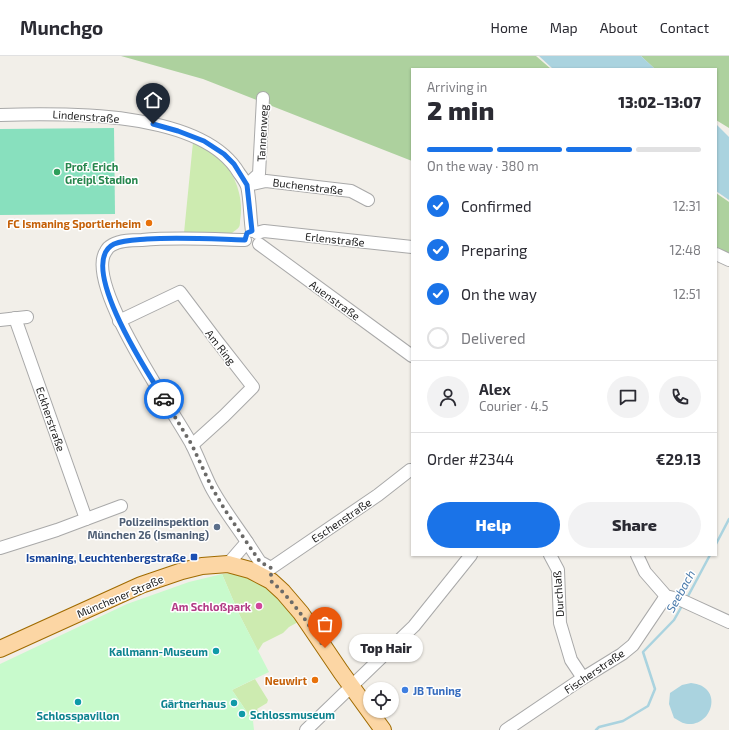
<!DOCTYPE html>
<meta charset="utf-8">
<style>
:root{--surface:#fff;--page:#f2f2f3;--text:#2b2b33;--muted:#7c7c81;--line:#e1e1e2;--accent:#1a73e8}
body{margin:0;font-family:"Exo 2",sans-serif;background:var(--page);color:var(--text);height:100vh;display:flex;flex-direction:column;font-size:15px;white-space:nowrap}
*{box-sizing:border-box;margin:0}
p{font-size:13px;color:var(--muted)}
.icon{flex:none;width:22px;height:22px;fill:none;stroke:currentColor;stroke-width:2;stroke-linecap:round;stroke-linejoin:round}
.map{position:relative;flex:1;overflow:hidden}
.drawer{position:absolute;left:411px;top:12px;width:306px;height:488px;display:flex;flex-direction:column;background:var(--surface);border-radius:0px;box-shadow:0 1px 3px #0004}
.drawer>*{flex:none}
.fabs{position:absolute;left:363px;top:626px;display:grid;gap:8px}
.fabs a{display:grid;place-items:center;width:36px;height:36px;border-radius:50%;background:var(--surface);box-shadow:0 1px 3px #0004;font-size:20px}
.pin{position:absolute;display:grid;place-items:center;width:34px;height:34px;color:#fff;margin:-41px -17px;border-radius:50% 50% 50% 0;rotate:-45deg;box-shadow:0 0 4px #0007}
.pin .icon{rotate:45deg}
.courier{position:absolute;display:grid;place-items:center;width:40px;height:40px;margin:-20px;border:3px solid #1a73e8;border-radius:50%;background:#fff;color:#222;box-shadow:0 1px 5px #0007}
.bubble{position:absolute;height:28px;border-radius:14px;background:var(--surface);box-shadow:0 1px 3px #0004;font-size:13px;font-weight:800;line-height:28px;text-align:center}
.head em{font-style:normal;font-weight:800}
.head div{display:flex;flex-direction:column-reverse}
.head{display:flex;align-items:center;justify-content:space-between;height:68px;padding:0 16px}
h1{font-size:26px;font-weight:800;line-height:30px}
.bar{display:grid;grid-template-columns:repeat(4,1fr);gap:6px 4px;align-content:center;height:48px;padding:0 16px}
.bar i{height:5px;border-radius:3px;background:var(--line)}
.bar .on{background:var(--accent)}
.bar p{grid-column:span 4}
.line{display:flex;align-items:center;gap:10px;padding:0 16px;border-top:1px solid var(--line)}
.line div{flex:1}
.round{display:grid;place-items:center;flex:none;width:42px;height:42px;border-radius:21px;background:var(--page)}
ol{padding:0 16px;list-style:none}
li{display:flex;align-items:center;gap:12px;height:44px}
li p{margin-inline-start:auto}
li .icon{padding:4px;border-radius:50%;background:var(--accent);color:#fff;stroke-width:4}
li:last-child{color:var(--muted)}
li i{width:22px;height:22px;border:2px solid var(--line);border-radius:50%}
.button{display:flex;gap:8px;margin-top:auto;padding:8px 16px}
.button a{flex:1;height:46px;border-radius:24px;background:var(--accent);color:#fff;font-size:16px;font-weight:800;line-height:46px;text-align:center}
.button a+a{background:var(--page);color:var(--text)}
header{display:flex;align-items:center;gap:24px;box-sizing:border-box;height:56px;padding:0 20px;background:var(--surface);border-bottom:1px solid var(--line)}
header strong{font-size:19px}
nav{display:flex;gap:22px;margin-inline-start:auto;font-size:14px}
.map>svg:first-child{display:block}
.grass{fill:#cdebb0}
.forest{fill:#add19e}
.park{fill:#c8facc}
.pitch{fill:#88e0be}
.water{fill:#aad3df}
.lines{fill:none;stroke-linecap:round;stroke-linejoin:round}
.stream{stroke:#aad3df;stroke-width:2.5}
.minor-casing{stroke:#a9a9a9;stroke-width:14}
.major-casing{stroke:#a06b00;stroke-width:18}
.minor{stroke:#fff;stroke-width:12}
.major{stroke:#fcd6a4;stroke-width:16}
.done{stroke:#6b6a68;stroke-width:4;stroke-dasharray:0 7.2}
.route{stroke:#1a73e8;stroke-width:5}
.leisure-dot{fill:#2e9e5b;stroke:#fff;stroke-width:1.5}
.food-dot{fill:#e8710a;stroke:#fff;stroke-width:1.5}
.service-dot{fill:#5c6f8a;stroke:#fff;stroke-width:1.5}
.transit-dot{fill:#1a4fb4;stroke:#fff;stroke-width:1.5}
.hotel-dot{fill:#d1479c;stroke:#fff;stroke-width:1.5}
.culture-dot{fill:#0f9aa8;stroke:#fff;stroke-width:1.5}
.shop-dot{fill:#3f7fe0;stroke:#fff;stroke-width:1.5}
.labels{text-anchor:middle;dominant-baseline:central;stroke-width:3;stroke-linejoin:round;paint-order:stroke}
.street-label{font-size:11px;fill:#222;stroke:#fff}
.leisure-label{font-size:11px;font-weight:bold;fill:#27864d;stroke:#fff;text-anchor:start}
.food-label{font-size:11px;font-weight:bold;fill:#c56008;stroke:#fff;text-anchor:end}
.service-label{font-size:11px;font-weight:bold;fill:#4e5e75;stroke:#fff;text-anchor:end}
.transit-label{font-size:11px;font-weight:bold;fill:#164399;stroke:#fff;text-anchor:end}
.hotel-label{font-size:11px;font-weight:bold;fill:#b23c85;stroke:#fff;text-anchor:end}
.culture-label{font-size:11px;font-weight:bold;fill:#0d838f;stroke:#fff;text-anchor:end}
.shop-label{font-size:11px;font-weight:bold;fill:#366cbe;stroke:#fff;text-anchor:start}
.water-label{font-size:12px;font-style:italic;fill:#4a7aab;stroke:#fff}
</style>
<header>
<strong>Munchgo</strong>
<nav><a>Home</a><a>Map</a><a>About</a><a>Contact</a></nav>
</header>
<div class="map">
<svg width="729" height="674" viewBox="0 0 729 674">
<rect width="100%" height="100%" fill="#f2efe9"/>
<!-- grass -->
<g class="grass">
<path d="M193 86C203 92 216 98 224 107 237 122 244 145 240 165 240 166 240 170 239 171 238 173 234 175 232 177H184Z"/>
<path d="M239 516 269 530 300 565 289 571 283 577 263 587 258 595 239 558 222 518Z"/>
<path d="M255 623 268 644 267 647 257 653 261 660 253 665 232 634Z"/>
</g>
<!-- forest -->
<g class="forest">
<path d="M121 0H536L551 13H412V105L203 23Z"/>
<path d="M641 0H729V72L716 64V13H655Z"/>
<path d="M716 137 729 146V200L716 193Z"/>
</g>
<!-- park -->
<path class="park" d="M222 518 239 558 269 616 232 634 253 665 254 674H0V608L127 548 189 526Z"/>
<!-- pitch -->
<path class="pitch" d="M114 72 115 158 0 159V73Z"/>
<!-- water -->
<g class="water">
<path d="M539 0H641L655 13H553Z"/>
<path d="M716 68 729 81V144L716 135Z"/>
<path d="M691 627C724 630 713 670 688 668 683 668 678 664 674 662L669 648 670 637 682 629Z"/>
</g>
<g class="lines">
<!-- stream -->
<g class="stream">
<path d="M716 488 729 463"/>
<path d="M687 542 710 499"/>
<path d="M596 674 599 671 623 665 648 650 655 633 643 596 674 564 683 548"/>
</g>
<defs>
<g id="minor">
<path d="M0 59C64 57 202 54 239 117 242 121 245 125 247 130 250 141 250 163 252 175"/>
<path d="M248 128 259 118 263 42"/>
<path d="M247 129 266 125 351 135 368 144"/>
<path d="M257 177 264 175 412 191"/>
<path d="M259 188 412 300"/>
<path d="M716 198 729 204"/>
<path d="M15 262 86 463"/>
<path d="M0 264 27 261"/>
<path d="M119 265 180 236 217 285 253 331 224 360 192 389"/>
<path d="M247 486 260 506 271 512 378 439 410 414"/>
<path d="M0 492 57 474 121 450"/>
<path d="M550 499 558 514 560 567 571 604 583 622"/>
<path d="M637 499 645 516 666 540 681 544 729 566"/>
<path d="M228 508 247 486C235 468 221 450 211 431 204 417 199 403 192 389 175 357 83 227 106 195 107 193 110 190 112 189 120 184 133 184 142 184 176 181 210 183 245 184"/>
<path d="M306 674 414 570 471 499"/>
<path d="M506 674 583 622 622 598 633 589 666 540"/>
</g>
<path id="major" d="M0 593 141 529 182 515 202 510 228 508 250 514 271 525 283 536 301 557 341 616 383 674"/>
</defs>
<!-- minor casing -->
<use href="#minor" class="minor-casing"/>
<!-- major casing -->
<use href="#major" class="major-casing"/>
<!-- minor -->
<use href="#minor" class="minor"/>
<!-- major -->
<use href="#major" class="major"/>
</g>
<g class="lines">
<!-- done -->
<path class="done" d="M164 343 192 389 211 430 225 454 260 506 271 512V525C293 544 308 568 325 592"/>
<!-- route -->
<path class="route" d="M153 68 178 75 204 85 224 98 234 108 247 129 252 175 247 177 245 184C212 183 180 181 147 183 136 184 124 184 114 188 75 207 149 319 164 343"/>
</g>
<!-- markers -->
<circle class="leisure-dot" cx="57" cy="116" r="4"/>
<g class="food-dot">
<circle cx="149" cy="167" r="4"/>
<circle cx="315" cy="624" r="4"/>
</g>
<circle class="service-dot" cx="217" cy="471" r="4"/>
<rect class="transit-dot" x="190" y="497" width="8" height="8" rx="2"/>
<circle class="hotel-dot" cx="259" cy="550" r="4"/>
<g class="culture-dot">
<circle cx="216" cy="595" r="4"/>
<circle cx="78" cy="646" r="4"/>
<circle cx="234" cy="647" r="4"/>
<circle cx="242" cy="658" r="4"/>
</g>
<circle class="shop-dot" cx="405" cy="634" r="4"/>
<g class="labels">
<!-- street labels -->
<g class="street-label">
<text transform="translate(86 60) rotate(4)">Lindenstraße</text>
<text transform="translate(262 77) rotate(-87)">Tannenweg</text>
<text transform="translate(308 130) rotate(7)">Buchenstraße</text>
<text transform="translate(335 183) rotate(6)">Erlenstraße</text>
<text transform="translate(335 244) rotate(36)">Auenstraße</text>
<text transform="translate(221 291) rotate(52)">Am Ring</text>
<text transform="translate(51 363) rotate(71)">Eckherstraße</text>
<text transform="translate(341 464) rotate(-34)">Eschenstraße</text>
<text transform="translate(558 538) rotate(-94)">Durchlaß</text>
<text transform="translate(120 540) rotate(-23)">Münchener Straße</text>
<text transform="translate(594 615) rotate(-34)">Fischerstraße</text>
</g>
<!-- leisure labels -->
<g class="leisure-label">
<text x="65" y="110">Prof. Erich<tspan x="65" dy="13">Greipl Stadion</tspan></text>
</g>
<!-- food labels -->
<g class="food-label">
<text x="141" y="167">FC Ismaning Sportlerheim</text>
<text x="307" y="624">Neuwirt</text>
</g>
<!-- service labels -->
<g class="service-label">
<text x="209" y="465">Polizeiinspektion<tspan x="209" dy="13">München 26 (Ismaning)</tspan></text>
</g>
<!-- transit labels -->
<g class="transit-label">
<text x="186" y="501">Ismaning, Leuchtenbergstraße</text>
</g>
<!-- hotel labels -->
<g class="hotel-label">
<text x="251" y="550">Am Schloßpark</text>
</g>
<!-- culture labels -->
<g class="culture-label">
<text x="208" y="595">Kallmann-Museum</text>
<text x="226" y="647">Gärtnerhaus</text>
<text x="250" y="658" text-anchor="start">Schlossmuseum</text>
<text x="78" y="659" text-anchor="middle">Schlosspavillon</text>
</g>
<!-- shop labels -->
<g class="shop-label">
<text x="413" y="634">JB Tuning</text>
</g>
<!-- water labels -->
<g class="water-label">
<text transform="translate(680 535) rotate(-61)">Seebach</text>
</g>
</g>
</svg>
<div class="fabs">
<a><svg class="icon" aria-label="locate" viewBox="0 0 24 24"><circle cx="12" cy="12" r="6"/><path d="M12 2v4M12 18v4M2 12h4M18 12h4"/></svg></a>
</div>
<div class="pin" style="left:325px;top:592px;background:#ea580c"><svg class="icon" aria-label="bag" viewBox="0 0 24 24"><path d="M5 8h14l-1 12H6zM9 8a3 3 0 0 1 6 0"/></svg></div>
<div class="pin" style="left:153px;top:68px;background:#1f2937"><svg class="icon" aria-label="home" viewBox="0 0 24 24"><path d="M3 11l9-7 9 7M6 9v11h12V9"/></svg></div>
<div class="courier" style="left:164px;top:343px"><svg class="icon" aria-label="car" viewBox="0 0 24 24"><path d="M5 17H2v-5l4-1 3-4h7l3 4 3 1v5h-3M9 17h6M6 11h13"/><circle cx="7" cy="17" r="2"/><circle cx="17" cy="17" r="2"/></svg></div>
<div class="bubble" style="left:349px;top:578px;width:74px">Top Hair</div>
<section class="drawer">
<div class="head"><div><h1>2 min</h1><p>Arriving in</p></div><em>13:02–13:07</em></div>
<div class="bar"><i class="on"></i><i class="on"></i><i class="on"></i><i></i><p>On the way · 380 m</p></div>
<ol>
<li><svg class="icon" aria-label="check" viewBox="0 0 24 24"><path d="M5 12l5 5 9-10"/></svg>Confirmed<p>12:31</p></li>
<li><svg class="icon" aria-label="check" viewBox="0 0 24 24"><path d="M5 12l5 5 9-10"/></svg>Preparing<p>12:48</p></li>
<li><svg class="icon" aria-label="check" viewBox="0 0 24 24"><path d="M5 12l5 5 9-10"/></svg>On the way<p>12:51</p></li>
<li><i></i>Delivered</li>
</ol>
<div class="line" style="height:72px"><a class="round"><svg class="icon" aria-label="person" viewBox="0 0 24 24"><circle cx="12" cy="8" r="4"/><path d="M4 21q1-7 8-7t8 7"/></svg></a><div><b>Alex</b><p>Courier · 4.5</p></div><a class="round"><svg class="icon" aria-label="chat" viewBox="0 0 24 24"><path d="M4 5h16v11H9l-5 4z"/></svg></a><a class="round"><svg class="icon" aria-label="phone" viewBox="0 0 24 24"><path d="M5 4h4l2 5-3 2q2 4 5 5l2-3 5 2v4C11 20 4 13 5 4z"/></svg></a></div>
<div class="line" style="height:52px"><div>Order #2344</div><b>€29.13</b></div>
<div class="button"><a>Help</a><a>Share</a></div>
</section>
</div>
